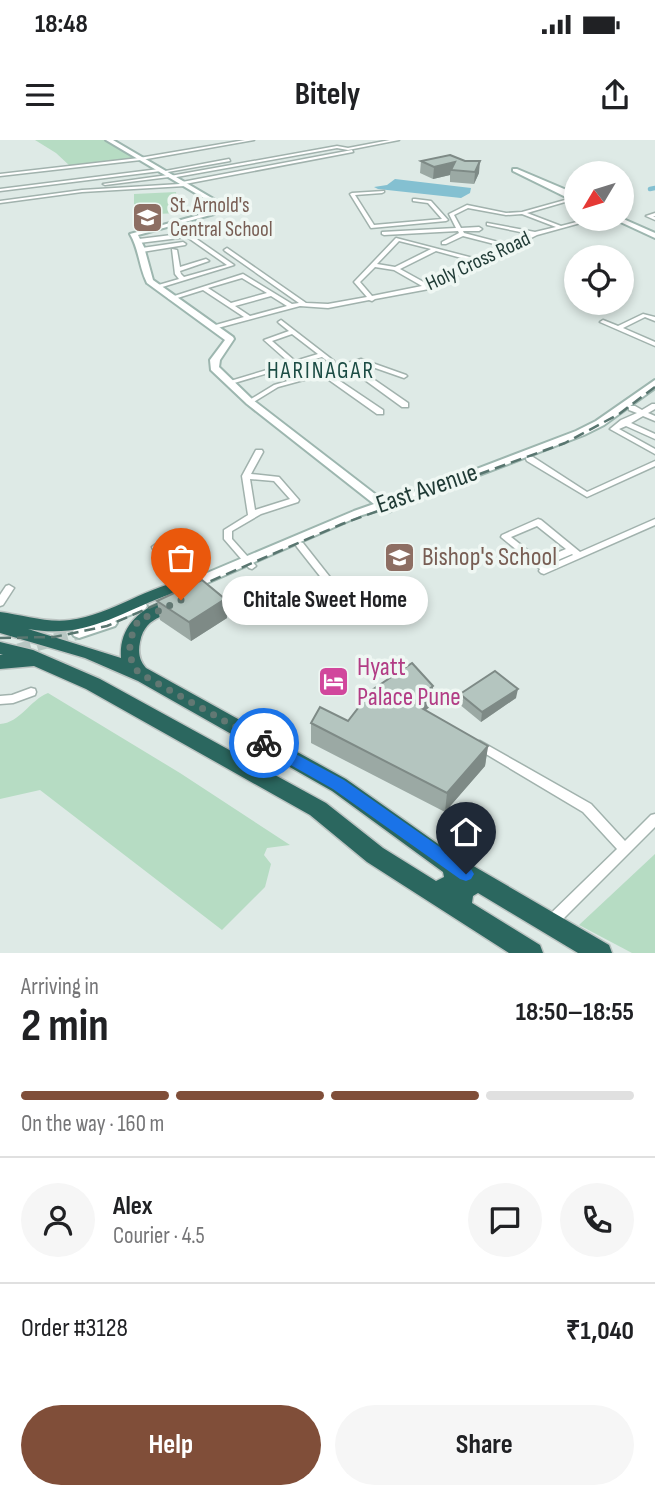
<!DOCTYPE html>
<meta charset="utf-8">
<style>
:root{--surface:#fff;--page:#f6f6f6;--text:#202124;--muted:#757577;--line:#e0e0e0;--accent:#804e39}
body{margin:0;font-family:"Sofia Sans Condensed",sans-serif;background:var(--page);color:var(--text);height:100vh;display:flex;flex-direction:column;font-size:26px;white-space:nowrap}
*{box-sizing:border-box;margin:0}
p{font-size:23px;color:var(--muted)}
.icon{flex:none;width:38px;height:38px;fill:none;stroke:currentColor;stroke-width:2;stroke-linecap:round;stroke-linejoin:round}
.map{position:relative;height:813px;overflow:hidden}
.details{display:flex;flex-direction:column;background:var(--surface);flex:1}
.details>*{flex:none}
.needle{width:46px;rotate:232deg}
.buttons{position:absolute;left:564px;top:21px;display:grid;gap:14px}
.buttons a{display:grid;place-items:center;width:70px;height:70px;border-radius:50%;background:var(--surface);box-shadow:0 4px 10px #0003;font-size:35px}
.pin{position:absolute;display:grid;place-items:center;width:60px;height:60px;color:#fff;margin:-72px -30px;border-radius:50% 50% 50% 0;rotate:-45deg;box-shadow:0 0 7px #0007}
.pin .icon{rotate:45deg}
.courier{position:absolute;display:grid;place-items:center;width:70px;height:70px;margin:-35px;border:5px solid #1a73e8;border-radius:50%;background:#fff;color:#222;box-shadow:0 2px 9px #0007}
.bubble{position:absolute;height:49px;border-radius:24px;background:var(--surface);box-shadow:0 4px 10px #0003;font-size:23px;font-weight:700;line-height:49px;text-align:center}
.overview em{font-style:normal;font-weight:700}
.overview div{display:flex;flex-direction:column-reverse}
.overview{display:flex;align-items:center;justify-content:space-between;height:119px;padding:0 21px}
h1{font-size:46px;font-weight:700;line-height:52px}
.bar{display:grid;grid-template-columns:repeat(4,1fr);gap:10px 7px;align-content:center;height:84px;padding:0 21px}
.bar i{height:9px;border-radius:5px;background:var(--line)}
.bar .active{background:var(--accent)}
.bar p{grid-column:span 4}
.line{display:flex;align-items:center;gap:18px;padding:0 21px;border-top:2px solid var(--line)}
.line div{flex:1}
.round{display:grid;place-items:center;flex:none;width:74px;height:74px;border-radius:37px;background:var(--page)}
.action{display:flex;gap:14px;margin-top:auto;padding:14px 21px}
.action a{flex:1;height:80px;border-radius:42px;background:var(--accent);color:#fff;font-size:28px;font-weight:700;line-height:80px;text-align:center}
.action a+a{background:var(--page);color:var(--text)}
.status{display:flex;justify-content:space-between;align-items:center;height:49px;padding:0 35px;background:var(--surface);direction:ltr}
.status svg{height:19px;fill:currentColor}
header{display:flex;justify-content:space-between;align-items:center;height:91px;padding:0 21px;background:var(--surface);font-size:32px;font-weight:700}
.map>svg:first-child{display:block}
.green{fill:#b6dcc3}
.water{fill:#84c0d1}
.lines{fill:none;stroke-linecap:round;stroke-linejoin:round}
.canal{stroke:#84c0d1;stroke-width:4.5}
.secondary-tunnel{stroke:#b8c7c3;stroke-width:13;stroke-dasharray:13 6;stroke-linecap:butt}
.street-casing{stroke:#a1b2ad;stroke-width:3}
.secondary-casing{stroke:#9db6af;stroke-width:4}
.highway-casing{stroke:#bcc4c2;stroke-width:3}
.street{fill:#fff;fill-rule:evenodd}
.secondary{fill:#fff;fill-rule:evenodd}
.highway{fill:#2b675f;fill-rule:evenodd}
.rail{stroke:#597670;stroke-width:2.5;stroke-dasharray:11 6;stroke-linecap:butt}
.wall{fill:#9ba9a4}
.shaded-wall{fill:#7e8a86}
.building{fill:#b4c5bf;stroke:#7e8a86;stroke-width:2}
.route{fill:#1a73e8}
.done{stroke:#627873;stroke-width:7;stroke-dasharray:0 12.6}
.labels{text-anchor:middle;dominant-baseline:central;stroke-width:7;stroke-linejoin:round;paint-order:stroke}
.far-education-label{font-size:21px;fill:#785e54;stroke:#eff7f3;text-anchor:start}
.far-street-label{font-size:21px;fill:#1f3a35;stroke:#eff7f3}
.far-neighbourhood-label{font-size:23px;letter-spacing:2px;fill:#1b4c44;stroke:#eff7f3}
.street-label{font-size:26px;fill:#1f3a35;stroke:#eff7f3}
.education-label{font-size:26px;fill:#785e54;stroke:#eff7f3;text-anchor:start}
.hotel-label{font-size:26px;fill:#b23c85;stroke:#eff7f3;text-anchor:start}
</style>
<div class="status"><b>18:48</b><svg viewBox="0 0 49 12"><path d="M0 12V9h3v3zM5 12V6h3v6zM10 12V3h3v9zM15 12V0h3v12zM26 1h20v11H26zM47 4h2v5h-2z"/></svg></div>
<header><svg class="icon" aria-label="menu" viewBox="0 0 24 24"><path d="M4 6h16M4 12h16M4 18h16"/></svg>Bitely<svg class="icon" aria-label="share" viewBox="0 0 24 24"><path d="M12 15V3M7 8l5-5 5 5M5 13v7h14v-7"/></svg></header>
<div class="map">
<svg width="655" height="813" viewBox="0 0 655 813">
<rect width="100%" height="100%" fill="#deeae6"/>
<!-- green -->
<g class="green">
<path d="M35 0H105L136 19 70 26 56 13Z"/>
<path d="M176 52 179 73 134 75V67L137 66 134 64V54Z"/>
<path d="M48 553 180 633 290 705 267 708 264 715 271 724 265 747 222 790 40 650 0 659V584C20 583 30 560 48 553Z"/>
<path d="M655 714V813H632L579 785Z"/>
</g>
<!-- water -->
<path class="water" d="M395 39 471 48 470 53 461 58 378 49 374 47 387 45Z"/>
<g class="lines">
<!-- canal -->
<path class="canal" d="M650 49 655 48"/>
<!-- secondary-tunnel -->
<path class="secondary-tunnel" d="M0 515 79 493"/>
<defs>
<g id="street">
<path d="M245 0H254L141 20 0 36V34L139 18Z"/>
<path d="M390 0H399L348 10 337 8 171 38 169 37 105 45 103 44 168 35 170 36 337 6 348 8Z"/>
<path d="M352 10 353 12 185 44 187 45 185 46 82 52 0 63V61L82 50 180 44 182 42Z"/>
<path d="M229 19 230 21 162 33 160 32Z"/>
<path d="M159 29 161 31 0 51V49Z"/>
<path d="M384 51V52L382 53 355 55 374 85 442 79 428 63 413 61V59H415L431 61 448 80 446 81 371 88 350 54 352 53Z"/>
<path d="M565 60 576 62V64L565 62 527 73 561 86 588 79H595L537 95 437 146 429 149 375 159 372 161 369 160 328 168 300 166 214 189 212 188V186L244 177 203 150 171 160 168 158 243 134 292 164 299 163 225 111 224 110 227 108 306 163 328 164 367 157 354 142 396 98 481 120 506 107 463 96 446 104H442V102L459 93 458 91 384 95 382 94V92L456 88 449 74 467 65 506 73 522 72ZM468 68 506 75 522 74 556 87 535 92 487 83V85L530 94 510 105 464 93 463 91H479L482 89 479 87 461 88 454 75ZM399 101 431 109 395 127 377 124ZM436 111 476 122 433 144 429 145 400 129ZM375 127 394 130 422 146 372 156 360 142ZM242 138 267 153 231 163 208 148ZM271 156 287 166 250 176 235 166Z"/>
<path d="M655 73V76H653L655 77V80L646 76Z"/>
<path d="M188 93 234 125 159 148H155V146L179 139 175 134 172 109 177 110 180 127 206 119 209 121 180 131 181 134 184 137 227 125 187 97 139 103 136 101 139 99Z"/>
<path d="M183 102 186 104 185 105 142 112 139 110 142 108Z"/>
<path d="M643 174 655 177V181L645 177 623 188 655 202V206L600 182 603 180 618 186Z"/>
<path d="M281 180 334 221V223H330L322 217 231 244H227V242L290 223 264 200 289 191 279 183 278 182ZM292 194 318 214 295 221 272 201Z"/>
<path d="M361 219 406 235 407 236 404 238 361 223 353 225 408 263V267H402L347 227 328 233 383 270V274H377L322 235 278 247 252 263 250 264 246 262 274 245Z"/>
<path d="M652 264H655V269L648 273 655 276V281L643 276 631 283 655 294V299L626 286 619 289 655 309V314L610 289 621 280 637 273 629 270V266H635L642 270Z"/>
<path d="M256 310H262L263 312 251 334 279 337 299 360 298 362 261 374 232 391V399L256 426 252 429 249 428 224 399V390L248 375 242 336ZM250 339 274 341 290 359 255 370Z"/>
<path d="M527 317H533L587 352 655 321V326L587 357 527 321 526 319Z"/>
<path d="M538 379 541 380 580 412 655 379V385L544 434 541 433 539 431 540 429 501 397 502 395ZM537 386 566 409 540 420 511 397ZM572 414 573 415 548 426 546 425Z"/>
<path d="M300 402 303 403 344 455 346 457 344 459H338L297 407 296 405Z"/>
<path d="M156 404 159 405 199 447 201 449 199 451H193L153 409 152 407Z"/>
<path d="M9 445 14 448 3 465 0 466V455L6 446Z"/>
<path d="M31 548 35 549 36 552 35 555 13 563 0 564V556L12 555Z"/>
<path d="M480 601 591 664 625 701 651 675 655 674V687L556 786 551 788 546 786 544 782 546 778 617 709 583 672 476 608 474 605 476 602Z"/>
</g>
<g id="secondary">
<path d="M106 0H113L222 64V69L214 74 138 95 144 107 153 140 233 197 234 199 220 220 219 227 253 260 384 361 432 346 576 291 596 281 655 240V248L604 285 584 295 440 350 391 366 393 369 391 371 387 372 380 370 362 375 191 450H181L180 447 181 444 354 371 374 364 247 264 211 230 210 220 225 200 147 143C139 127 139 109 130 94L210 72 217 66Z"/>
<path d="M513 29H517L576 54V62L513 31Z"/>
<path d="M621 78 655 93V98L614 79Z"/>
<path d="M140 462 145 463 147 466 145 469 115 481 117 483 115 486 79 498 74 496 72 493 74 490 95 483 96 478Z"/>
</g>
<path id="highway" d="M192 439 198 440 200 444 198 448C187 451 176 452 165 456 115 475 85 499 28 489L121 518C119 490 136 472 160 462 168 459 174 456 182 458L184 462C171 479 146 472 140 502 138 512 139 520 146 528L346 639 451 713 609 805 612 813H578L478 753 473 756 472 763 540 805 543 813H509L367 722 310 675 86 549 34 526 0 529V515H3L0 514V502L33 510 100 539 326 663 383 708 436 741 444 737 443 732 332 651 138 541 85 518 0 493V472C23 475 47 483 70 480 112 475 147 445 192 439Z"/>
</defs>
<!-- street casing -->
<use href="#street" class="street-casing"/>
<!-- secondary casing -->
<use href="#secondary" class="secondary-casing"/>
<!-- highway casing -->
<use href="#highway" class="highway-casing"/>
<!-- street -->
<use href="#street" class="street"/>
<!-- secondary -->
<use href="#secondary" class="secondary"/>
<!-- highway -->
<use href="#highway" class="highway"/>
<!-- rail -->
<path class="rail" d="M0 498 54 497 107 486 342 384 565 303 619 274 655 247"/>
</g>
<!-- wall -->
<g class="wall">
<path d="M421 21 479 33 474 44 450 42V35L433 39 420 33Z"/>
<path d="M225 459 227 478 191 501 160 480 157 461Z"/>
<path d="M433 546 431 566 425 570 488 606 485 626 445 672 311 603V583L348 581Z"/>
<path d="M460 554 516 558 481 582 459 564Z"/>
</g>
<!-- shaded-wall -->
<g class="shaded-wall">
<path d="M480 21 479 33 474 44 475 32Z"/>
<path d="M455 22 451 30 450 35 433 39 434 27Z"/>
<path d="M225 459 227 478 191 501 189 482Z"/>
<path d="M433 546 431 566 411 582 413 563Z"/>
<path d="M518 549 516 558 481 582 482 572Z"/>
<path d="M488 606 485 626 445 672 447 653Z"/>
</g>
<!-- building -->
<g class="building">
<path d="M450 15 465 21H480L475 32 451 30 455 22 434 27 421 21Z"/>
<path d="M202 440 225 459 189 482 157 461Z"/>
<path d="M412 523 433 546 413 563 488 606 447 653 311 583 320 567 348 581 372 550Z"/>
<path d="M495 531 518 549 482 572 460 554Z"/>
</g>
<!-- route -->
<path class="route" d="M264 597 344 640 471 729 474 734 471 739 466 741 460 739 333 649 259 607 257 603Z"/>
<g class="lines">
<!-- done -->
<path class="done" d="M181 460 138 481C129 498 125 517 139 533L264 603"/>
</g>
<!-- icons -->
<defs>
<symbol id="school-square" viewBox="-11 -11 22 22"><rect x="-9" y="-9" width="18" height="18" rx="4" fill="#8d6e63" stroke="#eff7f3"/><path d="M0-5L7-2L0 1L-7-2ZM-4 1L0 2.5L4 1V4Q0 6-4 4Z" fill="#fff"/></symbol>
<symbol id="hotel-square" viewBox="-11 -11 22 22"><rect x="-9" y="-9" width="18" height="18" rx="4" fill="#d1479c" stroke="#eff7f3"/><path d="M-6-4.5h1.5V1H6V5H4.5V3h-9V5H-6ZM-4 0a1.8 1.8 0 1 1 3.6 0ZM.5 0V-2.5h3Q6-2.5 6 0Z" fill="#fff"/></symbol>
</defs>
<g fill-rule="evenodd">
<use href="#school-square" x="130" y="60" width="35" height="35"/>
<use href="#school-square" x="382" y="400" width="35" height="35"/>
<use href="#hotel-square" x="316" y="524" width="35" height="35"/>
</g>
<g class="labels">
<!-- far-education labels -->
<g class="far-education-label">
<text x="170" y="65">St. Arnold's<tspan x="170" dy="24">Central School</tspan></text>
</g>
<!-- far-street labels -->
<g class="far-street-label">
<text transform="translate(478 121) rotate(-25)">Holy Cross Road</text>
</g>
<!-- far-neighbourhood labels -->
<g class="far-neighbourhood-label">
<text x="321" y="231">HARINAGAR</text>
</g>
<!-- street labels -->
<g class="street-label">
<text transform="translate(427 349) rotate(-19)">East Avenue</text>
</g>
<!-- education labels -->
<g class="education-label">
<text x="422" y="417">Bishop's School</text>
</g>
<!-- hotel labels -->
<g class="hotel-label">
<text x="357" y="527">Hyatt<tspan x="357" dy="30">Palace Pune</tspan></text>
</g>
</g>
</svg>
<div class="buttons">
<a><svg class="needle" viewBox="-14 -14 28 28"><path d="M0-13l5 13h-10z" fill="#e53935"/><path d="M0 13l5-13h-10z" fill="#757577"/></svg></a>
<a><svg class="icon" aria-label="locate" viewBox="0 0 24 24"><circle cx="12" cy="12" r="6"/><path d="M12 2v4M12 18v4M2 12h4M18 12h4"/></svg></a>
</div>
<div class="pin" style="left:181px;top:460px;background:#ea580c"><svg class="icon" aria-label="bag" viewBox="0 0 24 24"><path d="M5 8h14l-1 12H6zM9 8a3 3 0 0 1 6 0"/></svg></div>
<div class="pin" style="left:466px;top:734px;background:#1f2937"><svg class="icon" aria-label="home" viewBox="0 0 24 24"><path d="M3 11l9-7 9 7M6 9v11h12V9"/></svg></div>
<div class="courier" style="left:264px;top:603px"><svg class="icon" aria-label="bike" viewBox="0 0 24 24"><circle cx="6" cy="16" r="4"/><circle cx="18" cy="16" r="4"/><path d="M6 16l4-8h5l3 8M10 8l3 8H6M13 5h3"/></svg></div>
<div class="bubble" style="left:222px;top:436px;width:206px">Chitale Sweet Home</div>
</div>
<section class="details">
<div class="overview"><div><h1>2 min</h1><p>Arriving in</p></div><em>18:50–18:55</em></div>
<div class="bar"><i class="active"></i><i class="active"></i><i class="active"></i><i></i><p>On the way · 160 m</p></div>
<div class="line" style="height:126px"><a class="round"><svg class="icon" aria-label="person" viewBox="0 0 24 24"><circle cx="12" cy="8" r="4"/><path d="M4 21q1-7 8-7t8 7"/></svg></a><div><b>Alex</b><p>Courier · 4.5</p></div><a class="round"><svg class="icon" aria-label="chat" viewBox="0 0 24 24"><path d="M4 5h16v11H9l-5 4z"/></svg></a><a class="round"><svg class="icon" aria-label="phone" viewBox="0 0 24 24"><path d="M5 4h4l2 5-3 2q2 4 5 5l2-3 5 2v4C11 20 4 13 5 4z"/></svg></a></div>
<div class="line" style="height:91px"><div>Order #3128</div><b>₹1,040</b></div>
<div class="action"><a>Help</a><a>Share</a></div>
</section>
